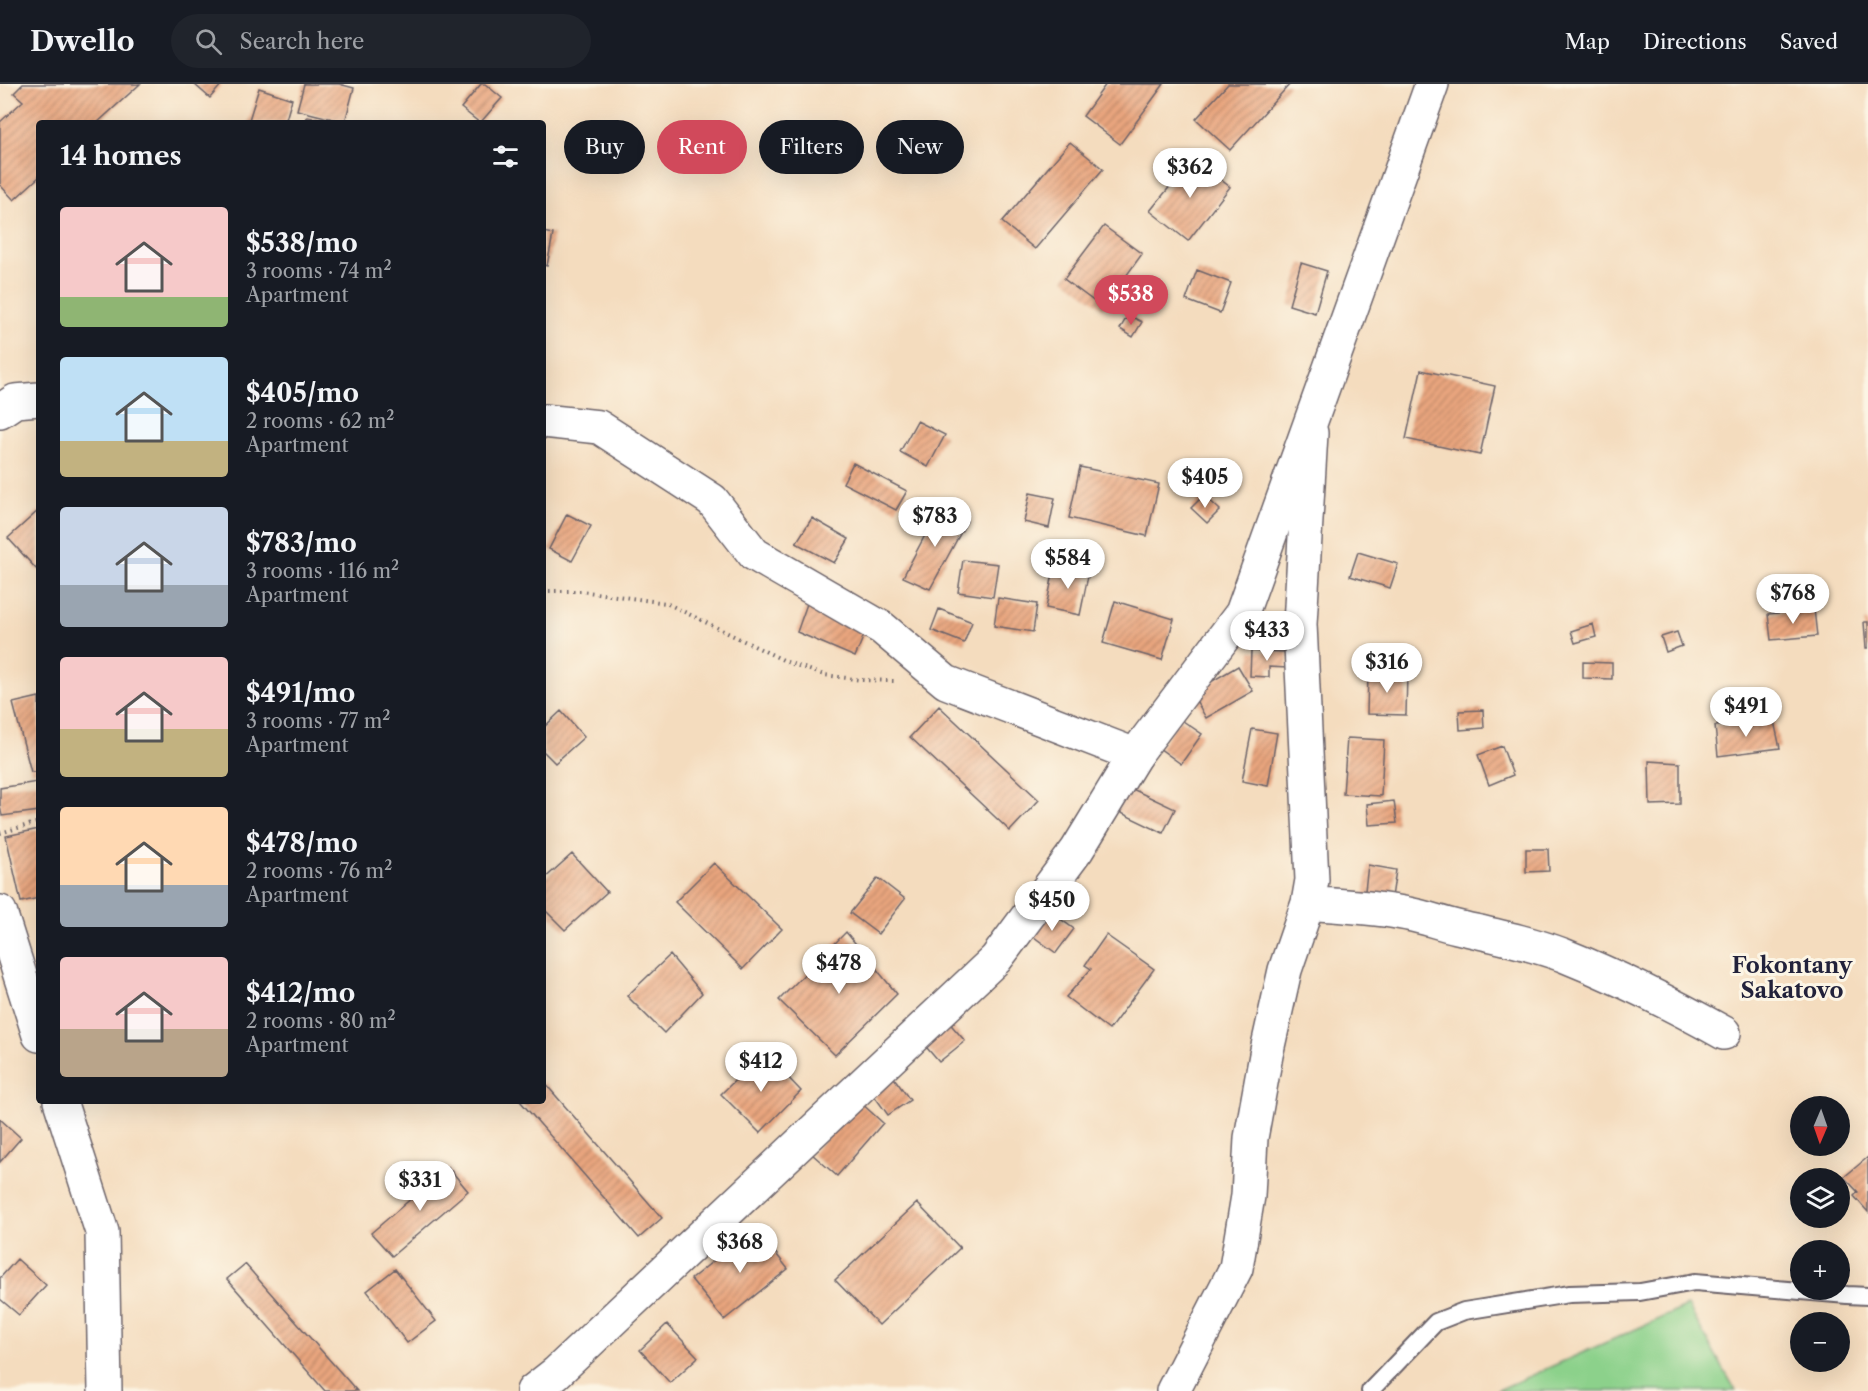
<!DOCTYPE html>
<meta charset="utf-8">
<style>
body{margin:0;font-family:"Libre Caslon Text",serif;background:#20242c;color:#f1f3f6;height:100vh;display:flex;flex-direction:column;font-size:22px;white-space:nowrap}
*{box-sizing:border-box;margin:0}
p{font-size:20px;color:#9ea1a6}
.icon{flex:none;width:33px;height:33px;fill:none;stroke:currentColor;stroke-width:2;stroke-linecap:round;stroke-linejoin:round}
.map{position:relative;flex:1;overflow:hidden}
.drawer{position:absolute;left:36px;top:36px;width:510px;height:984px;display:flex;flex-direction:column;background:#171b24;border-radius:6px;box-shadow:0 6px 24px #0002}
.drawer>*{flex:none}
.top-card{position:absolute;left:564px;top:36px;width:570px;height:54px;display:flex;gap:12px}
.needle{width:39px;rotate:182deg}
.buttons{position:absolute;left:1790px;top:1012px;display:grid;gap:12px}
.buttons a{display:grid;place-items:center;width:60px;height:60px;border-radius:50%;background:#171b24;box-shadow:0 6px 24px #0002;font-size:30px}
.price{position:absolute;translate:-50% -51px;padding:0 14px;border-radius:21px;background:#fff;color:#222;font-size:20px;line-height:39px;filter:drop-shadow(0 2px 3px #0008)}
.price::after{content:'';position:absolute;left:50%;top:36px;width:18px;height:14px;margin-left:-9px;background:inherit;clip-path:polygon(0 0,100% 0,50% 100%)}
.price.on{background:#d1495b;color:#fff}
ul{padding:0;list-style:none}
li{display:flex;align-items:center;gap:18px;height:150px;padding:0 24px}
li span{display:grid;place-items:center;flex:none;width:168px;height:120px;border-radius:6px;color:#555}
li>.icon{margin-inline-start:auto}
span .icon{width:72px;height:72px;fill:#fffc;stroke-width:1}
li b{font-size:26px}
h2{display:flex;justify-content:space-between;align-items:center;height:72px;padding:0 24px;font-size:26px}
.chip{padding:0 21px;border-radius:27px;background:#171b24;box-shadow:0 6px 24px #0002;font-size:21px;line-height:54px}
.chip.on{background:#d1495b;color:#fff}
header{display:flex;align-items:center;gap:36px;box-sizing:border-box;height:84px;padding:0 30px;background:#171b24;border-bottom:2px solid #363941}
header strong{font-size:28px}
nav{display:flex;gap:33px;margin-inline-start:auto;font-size:21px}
.search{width:420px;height:54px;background:#20242c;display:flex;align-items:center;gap:15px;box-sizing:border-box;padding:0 21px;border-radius:33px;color:#9ea1a6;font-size:22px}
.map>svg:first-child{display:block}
.green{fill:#8cd18b;stroke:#577a63;stroke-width:1.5}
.building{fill:url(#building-hatch)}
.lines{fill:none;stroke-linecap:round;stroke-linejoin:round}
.service-casing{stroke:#6c6369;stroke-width:20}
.minor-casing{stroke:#6c6369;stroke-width:36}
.tertiary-casing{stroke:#6c6369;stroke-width:36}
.path{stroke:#6c6369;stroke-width:4;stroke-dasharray:1.5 4.5;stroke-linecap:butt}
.service{stroke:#fff;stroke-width:16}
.minor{stroke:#fff;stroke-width:33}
.tertiary{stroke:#fff;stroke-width:33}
.labels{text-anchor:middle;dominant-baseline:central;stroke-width:6;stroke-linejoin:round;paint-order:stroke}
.quarter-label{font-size:22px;font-weight:bold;fill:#22223b;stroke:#fcf5e5}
</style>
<header>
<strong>Dwello</strong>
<div class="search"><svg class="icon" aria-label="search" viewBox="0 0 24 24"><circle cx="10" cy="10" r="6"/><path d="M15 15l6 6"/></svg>Search here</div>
<nav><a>Map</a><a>Directions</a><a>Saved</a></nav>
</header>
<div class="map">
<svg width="1868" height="1307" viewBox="0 0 1868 1307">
<defs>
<pattern id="building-hatch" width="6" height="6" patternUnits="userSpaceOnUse" patternTransform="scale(1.5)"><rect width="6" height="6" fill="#e9a57e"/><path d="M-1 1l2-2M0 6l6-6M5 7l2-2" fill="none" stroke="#bc8668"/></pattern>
</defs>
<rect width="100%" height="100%" fill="#fcf5e5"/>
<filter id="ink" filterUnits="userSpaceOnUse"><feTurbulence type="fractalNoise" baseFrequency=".0167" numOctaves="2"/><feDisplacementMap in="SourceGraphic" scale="12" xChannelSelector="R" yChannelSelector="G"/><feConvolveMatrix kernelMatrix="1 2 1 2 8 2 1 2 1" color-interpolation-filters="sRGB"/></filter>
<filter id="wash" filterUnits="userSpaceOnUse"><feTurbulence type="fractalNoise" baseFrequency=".008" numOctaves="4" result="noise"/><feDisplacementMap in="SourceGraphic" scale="24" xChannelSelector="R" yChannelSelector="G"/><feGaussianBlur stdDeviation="1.35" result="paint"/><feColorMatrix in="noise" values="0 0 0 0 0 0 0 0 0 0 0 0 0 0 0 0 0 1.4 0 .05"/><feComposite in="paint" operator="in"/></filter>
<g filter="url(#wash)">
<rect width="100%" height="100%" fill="#f4dcbe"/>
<path class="green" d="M1688,1222L1736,1307H1496Z"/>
<g id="blocks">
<path class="building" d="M23,0H140L97,39H39V93L14,116L0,101V38L23,17L14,9Z
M194,0H222L210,14Z
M304,0H339L354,4L345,38L297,26Z
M481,0H485L502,14L480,39L461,24Z
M1106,0H1164L1120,60L1083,32Z
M1228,0H1290L1230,66L1196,35Z
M259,4L292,15L285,39H248Z
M307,33L335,38V39H306Z
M1070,58L1103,85L1035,165L1002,138Z
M1193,74L1230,103L1188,157L1150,127Z
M1104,142L1142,170L1103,224L1064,195Z
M543,148L553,150L547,182L543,181Z
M1301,179L1327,187L1315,229L1289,221Z
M1197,186L1231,199L1220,229L1186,216Z
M1128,231L1142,238L1133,253L1120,245Z
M1421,286L1495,302L1480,371L1406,355Z
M917,337L945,351L928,383L900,368Z
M853,379L907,407L896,426L843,399Z
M1080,383L1159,400L1147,452L1069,434Z
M1030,409L1055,414L1049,444L1024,438Z
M1204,411L1220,426L1207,439L1191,424Z
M941,421L967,437L930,505L903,493Z
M39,426V488L8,454Z
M567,430L591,442L572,477L549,465Z
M812,434L849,455L834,479L796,459Z
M1358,468L1398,480L1390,504L1350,492Z
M963,476L998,480L993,513L958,508Z
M1055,480L1089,487L1080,531L1046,524Z
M998,514L1037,520L1033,548L994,542Z
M808,517L867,544L855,573L797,548Z
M1115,517L1174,535L1162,576L1103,559Z
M939,525L972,538L964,559L931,546Z
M1814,525L1817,552L1771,556L1768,530Z
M1864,538H1868V564H1866Z
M1593,540L1596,553L1575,559L1571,547Z
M1677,548L1682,562L1666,568L1661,553Z
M1251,567L1288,568L1287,584L1269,583V593L1250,592Z
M1583,578L1612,579V595L1583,594Z
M1238,582L1253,607L1206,634L1192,609Z
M1368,589L1407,590L1406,631L1367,630Z
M39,613V687L31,688L13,619Z
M939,622L1039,716L1010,747L910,653Z
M1483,626L1484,644L1460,646L1459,627Z
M561,627L584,653L555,679L543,667V644Z
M1180,635L1202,650L1181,680L1159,664Z
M1774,637L1780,664L1718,672L1715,642Z
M1252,645L1277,649L1268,702L1242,697Z
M1347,654L1384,656L1381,712L1343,710Z
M1502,662L1513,691L1489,701L1478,671Z
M1649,677L1680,679V720L1650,721Z
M37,698L39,727L2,732L0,723V704Z
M1124,701L1175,725L1163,749L1113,725Z
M1394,717L1397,739L1369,741L1367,720Z
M39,745V814L21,818L6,752Z
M1526,765H1548L1549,787L1526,788Z
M572,770L607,808L565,846L543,824V796Z
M714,779L782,845L743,885L675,818Z
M1368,781L1396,786L1391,820L1364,815Z
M878,794L905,815L878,850L850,829Z
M1048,826L1074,845L1056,869L1030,850Z
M846,848L897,910L835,971L779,916Z
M1106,851L1154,885L1109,946L1066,913L1091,885L1085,881Z
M670,871L702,909L664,949L627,912Z
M946,935L965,957L939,978L921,957Z
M764,968L801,1007L760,1049L721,1010Z
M892,991L910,1016L888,1031L870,1006Z
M543,997L662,1134L639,1154L520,1017H543Z
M859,1017L883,1039L837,1092L812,1070Z
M0,1035L21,1054L0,1078Z
M1868,1073V1128L1854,1112L1858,1108L1844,1093Z
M448,1083L468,1107L392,1172L371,1149Z
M917,1119L960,1164L879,1241L835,1196Z
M755,1143L788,1185L724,1236L691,1195Z
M17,1175L46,1201L19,1231L0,1215V1194Z
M245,1180L357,1307H325L227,1195Z
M395,1185L436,1237L407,1259L367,1207Z
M667,1240L698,1273L670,1299L640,1266Z"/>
</g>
</g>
<g filter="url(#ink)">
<use href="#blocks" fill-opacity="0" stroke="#6c6369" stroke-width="1.5"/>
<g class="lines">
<g class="service-casing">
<path id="service" d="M1370,1307L1436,1238L1464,1227L1569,1210L1640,1208L1695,1198L1847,1211L1868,1212"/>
</g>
<g class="minor-casing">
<path id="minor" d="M0,327L15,317L39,315
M543,337L599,343L712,416L754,470L882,544L946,598L1135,671
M1308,819C1341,822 1375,823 1408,830C1424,833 1440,839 1457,843C1492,851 1528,858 1563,871C1618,893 1672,920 1724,949
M0,828L39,951
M60,1017L102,1148L105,1307
M1173,1307L1236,1184L1248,1112L1251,1054L1266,971L1285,886L1308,819L1312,796L1300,540L1311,349"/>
</g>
<g class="tertiary-casing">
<path id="tertiary" d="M533,1307L556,1289L996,875L1077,766L1135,671L1242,529L1432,0"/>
</g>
<path class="path" d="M543,507H581L666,519L787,578L824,591L862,596L894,597
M0,749L39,738"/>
<use href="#service" class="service"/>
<use href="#minor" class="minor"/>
<use href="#tertiary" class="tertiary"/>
</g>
</g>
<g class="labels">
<g class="quarter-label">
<text x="1792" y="881">Fokontany<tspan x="1792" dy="25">Sakatovo</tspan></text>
</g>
</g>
</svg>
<div class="buttons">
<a><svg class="needle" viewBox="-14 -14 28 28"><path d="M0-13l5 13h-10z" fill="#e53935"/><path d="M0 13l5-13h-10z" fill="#9ea1a6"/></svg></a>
<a><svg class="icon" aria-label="layers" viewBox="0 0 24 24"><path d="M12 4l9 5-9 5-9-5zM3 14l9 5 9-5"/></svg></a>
<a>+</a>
<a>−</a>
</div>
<b class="price" style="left:1190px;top:115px">$362</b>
<b class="price on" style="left:1131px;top:242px">$538</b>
<b class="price" style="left:1205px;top:425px">$405</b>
<b class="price" style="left:935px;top:464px">$783</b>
<b class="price" style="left:1068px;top:506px">$584</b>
<b class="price" style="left:1793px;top:541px">$768</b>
<b class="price" style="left:1267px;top:578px">$433</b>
<b class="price" style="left:1387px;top:610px">$316</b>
<b class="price" style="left:1746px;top:654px">$491</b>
<b class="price" style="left:1052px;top:848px">$450</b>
<b class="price" style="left:839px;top:911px">$478</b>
<b class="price" style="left:761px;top:1009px">$412</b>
<b class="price" style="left:420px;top:1128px">$331</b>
<b class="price" style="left:740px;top:1190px">$368</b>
<div class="top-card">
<a class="chip">Buy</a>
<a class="chip on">Rent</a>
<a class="chip">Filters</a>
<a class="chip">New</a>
</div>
<section class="drawer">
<h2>14 homes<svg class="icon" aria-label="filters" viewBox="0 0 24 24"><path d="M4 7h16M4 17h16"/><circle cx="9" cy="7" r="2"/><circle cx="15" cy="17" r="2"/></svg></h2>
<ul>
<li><span style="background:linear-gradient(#f6c9c9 75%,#8fb573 0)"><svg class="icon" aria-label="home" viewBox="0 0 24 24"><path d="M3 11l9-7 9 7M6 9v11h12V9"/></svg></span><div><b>$538/mo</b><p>3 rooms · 74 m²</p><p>Apartment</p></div></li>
<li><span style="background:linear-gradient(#bfe0f5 70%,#c2b280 0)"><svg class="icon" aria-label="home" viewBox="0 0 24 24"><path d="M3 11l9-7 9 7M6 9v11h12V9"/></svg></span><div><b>$405/mo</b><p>2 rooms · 62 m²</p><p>Apartment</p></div></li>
<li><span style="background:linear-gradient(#c9d6e8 65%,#9aa5b1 0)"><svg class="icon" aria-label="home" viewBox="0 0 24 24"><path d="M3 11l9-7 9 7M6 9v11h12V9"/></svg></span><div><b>$783/mo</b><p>3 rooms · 116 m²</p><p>Apartment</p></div></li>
<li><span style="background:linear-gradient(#f6c9c9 60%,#c2b280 0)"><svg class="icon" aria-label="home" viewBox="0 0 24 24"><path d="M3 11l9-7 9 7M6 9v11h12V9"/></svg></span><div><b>$491/mo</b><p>3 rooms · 77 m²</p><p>Apartment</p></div></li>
<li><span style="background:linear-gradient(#ffd9b3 65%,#9aa5b1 0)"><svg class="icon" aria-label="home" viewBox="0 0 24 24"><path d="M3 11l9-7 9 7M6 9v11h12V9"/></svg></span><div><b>$478/mo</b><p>2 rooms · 76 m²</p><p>Apartment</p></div></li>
<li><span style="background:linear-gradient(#f6c9c9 60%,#b9a48a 0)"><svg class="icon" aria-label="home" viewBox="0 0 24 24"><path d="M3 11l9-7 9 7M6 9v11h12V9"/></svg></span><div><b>$412/mo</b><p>2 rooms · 80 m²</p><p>Apartment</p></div></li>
</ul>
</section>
</div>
